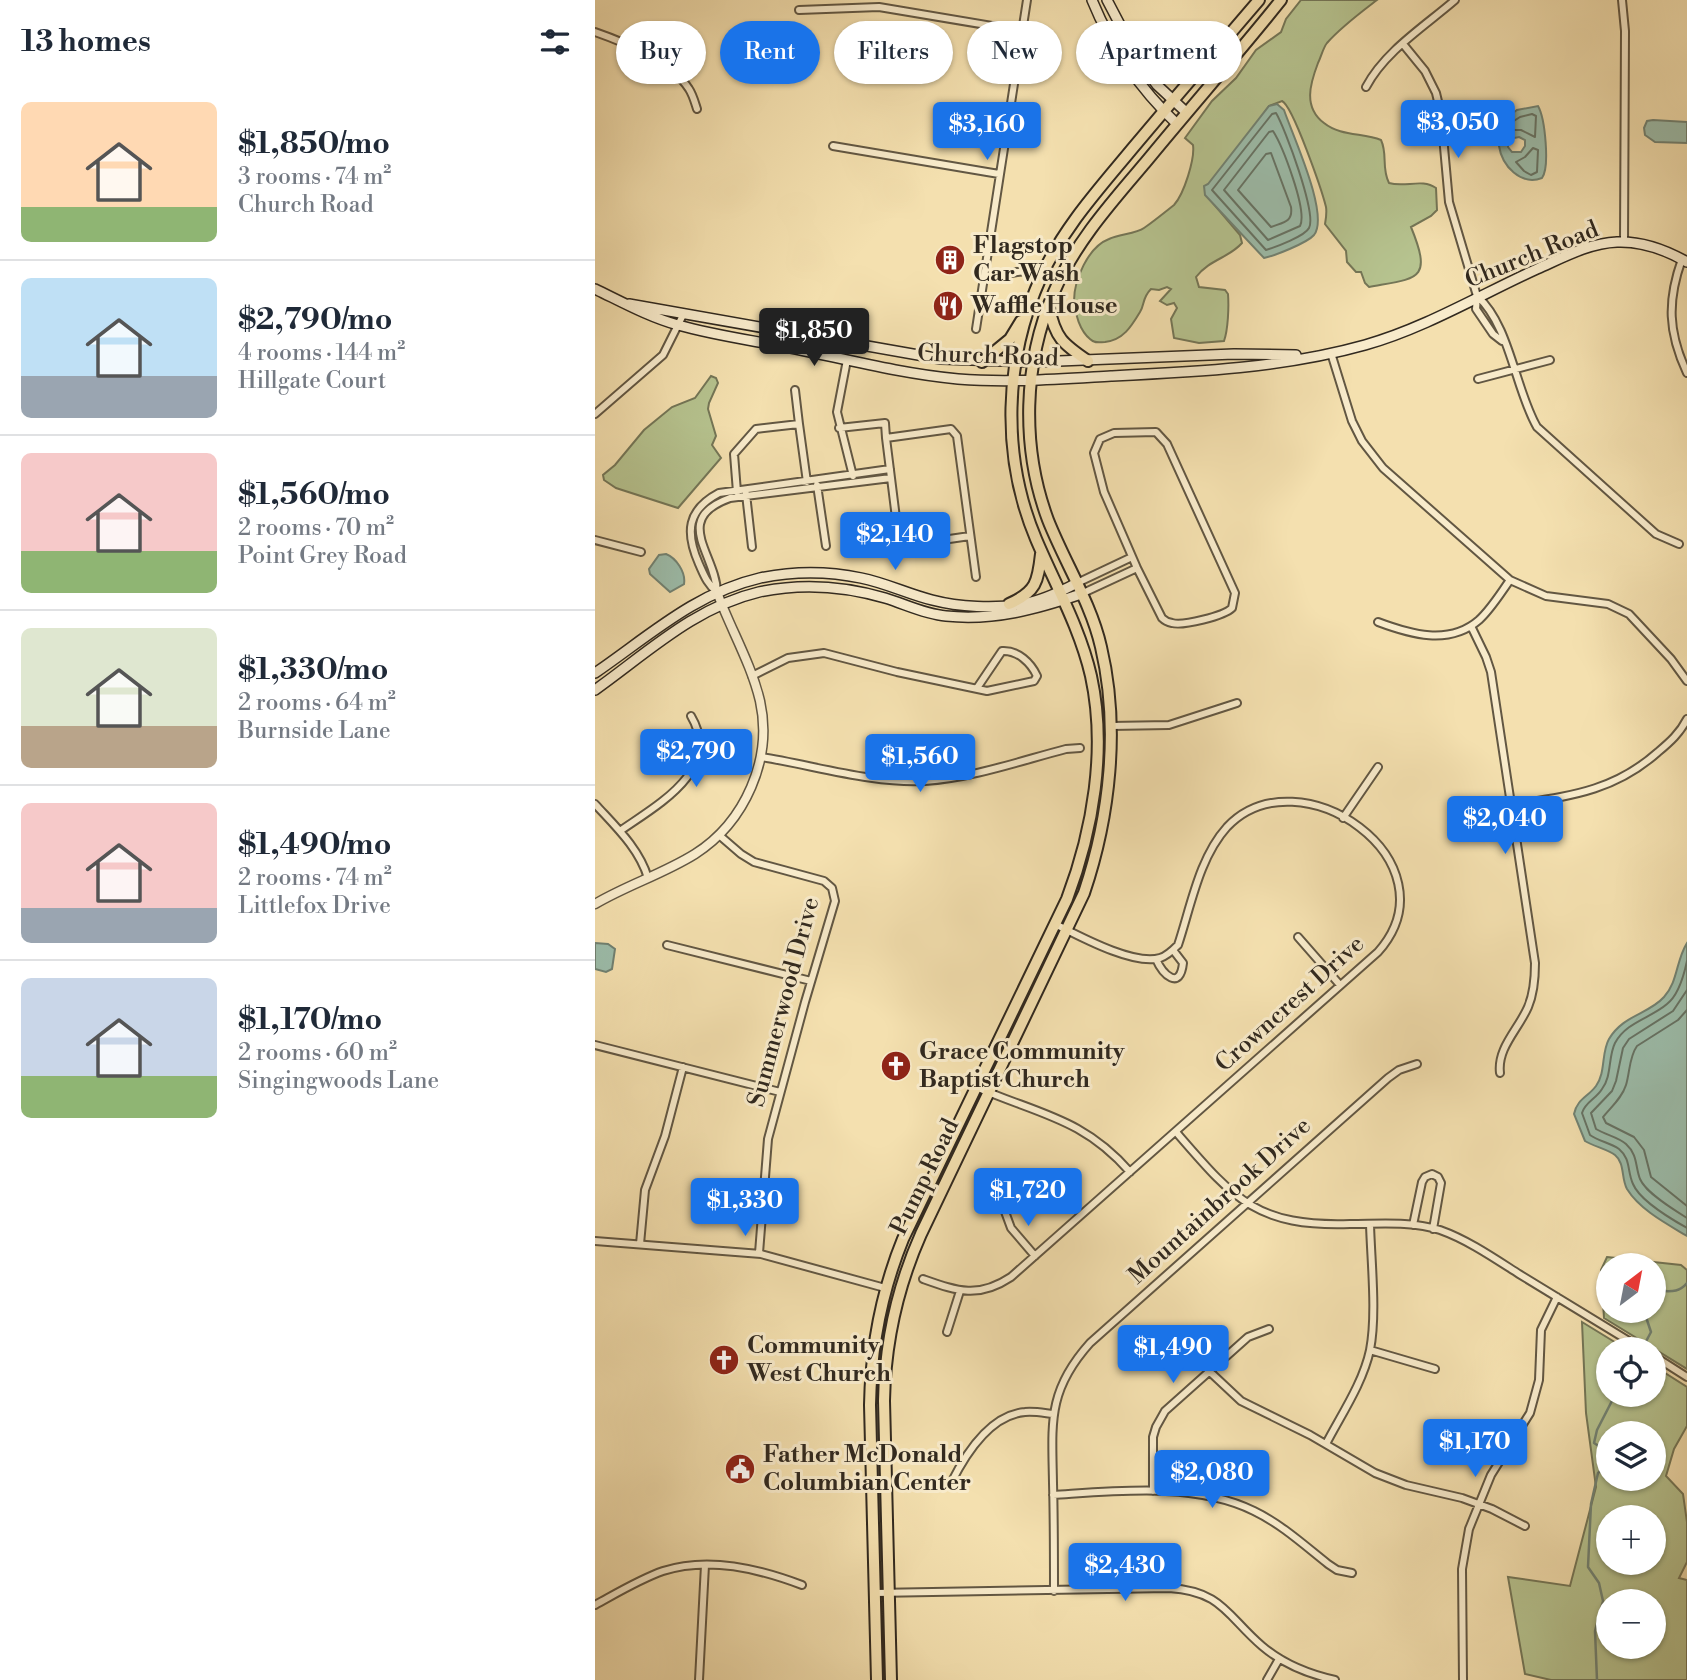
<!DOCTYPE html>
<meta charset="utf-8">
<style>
body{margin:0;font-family:"Libre Bodoni",serif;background:#f2f2f3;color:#1f2937;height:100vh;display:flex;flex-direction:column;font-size:26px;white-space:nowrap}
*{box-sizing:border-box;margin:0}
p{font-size:23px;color:#747a83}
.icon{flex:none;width:38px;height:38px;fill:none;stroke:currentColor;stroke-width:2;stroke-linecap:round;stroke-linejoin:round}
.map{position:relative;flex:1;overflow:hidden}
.side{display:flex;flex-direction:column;background:#fff;width:595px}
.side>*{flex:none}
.banner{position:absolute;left:21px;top:21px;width:665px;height:63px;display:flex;gap:14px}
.needle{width:46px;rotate:32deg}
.controls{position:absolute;left:1001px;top:1253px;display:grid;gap:14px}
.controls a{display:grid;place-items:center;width:70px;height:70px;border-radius:50%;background:#fff;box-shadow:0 2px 5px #0004;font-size:35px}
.price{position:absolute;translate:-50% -60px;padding:0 16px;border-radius:7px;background:#1a73e8;color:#fff;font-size:23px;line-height:46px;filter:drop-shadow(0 2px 4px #0008)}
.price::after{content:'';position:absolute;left:50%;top:42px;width:21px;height:16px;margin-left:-10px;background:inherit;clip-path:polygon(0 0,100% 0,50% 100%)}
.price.on{background:#222;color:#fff}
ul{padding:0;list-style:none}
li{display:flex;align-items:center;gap:21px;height:175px;padding:0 21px}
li+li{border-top:2px solid #e0e1e3}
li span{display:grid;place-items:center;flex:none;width:196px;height:140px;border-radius:10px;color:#555}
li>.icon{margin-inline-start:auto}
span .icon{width:84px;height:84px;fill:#fffc;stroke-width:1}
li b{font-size:30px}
h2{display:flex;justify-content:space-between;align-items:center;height:84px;padding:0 21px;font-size:30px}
.tag{padding:0 24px;border-radius:32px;background:#fff;box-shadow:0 2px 5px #0004;font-size:24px;line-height:63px}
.tag.on{background:#1a73e8;color:#fff}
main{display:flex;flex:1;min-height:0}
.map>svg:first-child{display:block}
.green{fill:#b6c38f;stroke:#747657;stroke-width:2;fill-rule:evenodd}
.water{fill:#9cbdab;stroke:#718273;stroke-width:2;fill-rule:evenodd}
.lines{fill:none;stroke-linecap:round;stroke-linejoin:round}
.shore{stroke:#667365;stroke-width:2}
.stream{stroke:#718273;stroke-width:2.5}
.minor-casing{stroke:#625743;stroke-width:10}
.tertiary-casing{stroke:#625743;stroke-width:11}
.secondary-casing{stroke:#31291f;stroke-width:12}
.primary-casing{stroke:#31291f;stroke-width:14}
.minor{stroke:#f8ebcb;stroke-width:6}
.tertiary{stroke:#f8ebcb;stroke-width:8}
.secondary{stroke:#f8ebcb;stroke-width:9}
.primary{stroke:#f4e0af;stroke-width:10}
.labels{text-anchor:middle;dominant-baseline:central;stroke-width:6;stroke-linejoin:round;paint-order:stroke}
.poi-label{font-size:24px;font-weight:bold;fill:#31291f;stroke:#f8ebcb;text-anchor:start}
.street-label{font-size:24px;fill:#31291f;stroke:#f8ebcb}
</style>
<main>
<section class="side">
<h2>13 homes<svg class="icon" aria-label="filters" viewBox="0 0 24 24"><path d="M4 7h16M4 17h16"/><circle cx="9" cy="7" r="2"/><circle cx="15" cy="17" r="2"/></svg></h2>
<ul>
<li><span style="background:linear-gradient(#ffd9b3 75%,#8fb573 0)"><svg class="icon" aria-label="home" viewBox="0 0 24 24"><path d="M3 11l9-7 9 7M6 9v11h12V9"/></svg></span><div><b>$1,850/mo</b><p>3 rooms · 74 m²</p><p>Church Road</p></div></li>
<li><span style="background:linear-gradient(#bfe0f5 70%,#9aa5b1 0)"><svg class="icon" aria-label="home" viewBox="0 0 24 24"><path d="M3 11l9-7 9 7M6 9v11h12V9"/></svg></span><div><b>$2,790/mo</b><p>4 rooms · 144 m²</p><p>Hillgate Court</p></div></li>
<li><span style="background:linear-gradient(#f6c9c9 70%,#8fb573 0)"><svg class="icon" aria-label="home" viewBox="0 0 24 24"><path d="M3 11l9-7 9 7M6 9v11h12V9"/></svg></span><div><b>$1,560/mo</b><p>2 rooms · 70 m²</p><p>Point Grey Road</p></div></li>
<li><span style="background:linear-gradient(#dfe7d0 70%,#b9a48a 0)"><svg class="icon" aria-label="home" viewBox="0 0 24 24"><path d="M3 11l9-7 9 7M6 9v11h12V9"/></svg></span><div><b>$1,330/mo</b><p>2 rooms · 64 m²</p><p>Burnside Lane</p></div></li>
<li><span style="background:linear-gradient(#f6c9c9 75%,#9aa5b1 0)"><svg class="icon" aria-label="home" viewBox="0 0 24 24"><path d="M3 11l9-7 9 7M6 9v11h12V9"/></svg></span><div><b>$1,490/mo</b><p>2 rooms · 74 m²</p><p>Littlefox Drive</p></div></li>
<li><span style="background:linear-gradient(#c9d6e8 70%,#8fb573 0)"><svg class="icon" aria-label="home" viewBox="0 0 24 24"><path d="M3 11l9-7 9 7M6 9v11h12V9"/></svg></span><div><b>$1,170/mo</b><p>2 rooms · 60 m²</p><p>Singingwoods Lane</p></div></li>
</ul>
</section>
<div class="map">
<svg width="1092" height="1680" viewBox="0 0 1092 1680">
<rect width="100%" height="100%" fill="#f4e0af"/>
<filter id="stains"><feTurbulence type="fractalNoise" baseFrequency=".00286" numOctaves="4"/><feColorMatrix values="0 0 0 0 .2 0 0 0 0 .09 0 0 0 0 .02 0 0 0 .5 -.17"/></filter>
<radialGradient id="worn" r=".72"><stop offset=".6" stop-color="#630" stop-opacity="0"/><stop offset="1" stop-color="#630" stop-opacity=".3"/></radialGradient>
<path class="green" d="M706,0H782C765,13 746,27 732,43C728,48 726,57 723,63C715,84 708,107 729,123C745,136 768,133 786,140C793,155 786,167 794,183C810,188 827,178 841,188L842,210L836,216L816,227C838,281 823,278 774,287L770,283L766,272H761L752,262L751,251L730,224C731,218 732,213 731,207C727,191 698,106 687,101L674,106L611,195L645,235L647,243C634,258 615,259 601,277L604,287L630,290L633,294C634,307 633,330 629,341L604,343L579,338L576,319L582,308L579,303L572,305L565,301L576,289L572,287L564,290L556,289C547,298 550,304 545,312C536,327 528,340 510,342C505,342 500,344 495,339C485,331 480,314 479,301C479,280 493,247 514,239C524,234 541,234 549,228C555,224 574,209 579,205C589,194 600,159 598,145L590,138L617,101L641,78L661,50L686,32L691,19Z
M116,376L121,378L123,383L114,403L113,409L121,436L117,445L126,458L83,508L21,488L9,480L8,475L20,465L49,430L77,407L100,398Z
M1012,1257L1086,1265L1092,1270V1369L1009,1318L1006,1270ZM1013,1265H1059V1311H1013Z
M987,1322L1031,1349H1013V1395H1059V1366L1092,1387V1426L1079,1449L1071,1476L1088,1494L1092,1522V1562L1084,1578L1092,1580V1680H956L930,1674L913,1577L975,1586L1001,1487L991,1413ZM1059,1433V1479H1013V1433ZM1013,1517H1059V1563H1013ZM1013,1601H1059V1647H1013Z"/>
<path class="water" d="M682,104L689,110C697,134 735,215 719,235C712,243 679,256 669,258L610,195L609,186L613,184L674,106Z
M943,106C950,118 955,167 947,178C926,186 907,166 904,146C903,138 904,130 904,123L922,110ZM924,137L930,140V146L926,152H917L913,147L914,139Z
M1058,120L1092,122V143L1060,142L1050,135L1049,128L1052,121Z
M71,554C81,558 91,572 89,584L75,592L55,574L54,569L64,555Z
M0,943L13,944L20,949L17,969L11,972L0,969Z
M1092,943V1236C1072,1224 1045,1210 1032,1189C1026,1178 1030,1163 1020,1155C1014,1150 998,1146 990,1141L979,1114C982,1099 993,1097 1001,1086C1011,1072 1006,1053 1014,1039C1028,1015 1054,1014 1069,997C1083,982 1081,960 1092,943Z"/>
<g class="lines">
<path class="shore" d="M681,113C690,128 722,214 714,228C710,236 681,247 671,250L617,190L677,114Z
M937,114L941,116L940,137L926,130H911V126L925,117Z
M678,131C687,145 713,211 705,226L673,240L629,190L674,132Z
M938,148L943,150L942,172L936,175L929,171L921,162L930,157Z
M676,153L696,207C698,222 689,222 676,227L643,190L671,154Z
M1092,961C1089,975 1084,995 1072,1004C1056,1018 1031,1022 1020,1043C1013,1057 1017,1076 1007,1089C1001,1099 990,1102 987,1113L995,1135C1003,1141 1016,1143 1024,1149C1036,1159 1032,1171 1038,1184C1045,1201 1076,1219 1092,1228
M1092,990L1078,1011L1034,1039L1028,1048L1021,1081L1017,1091L996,1113L1001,1129C1011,1135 1023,1137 1031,1144C1043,1155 1040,1166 1045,1179C1051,1193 1079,1210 1092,1218
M1092,1010L1083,1020L1042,1046C1034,1057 1035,1072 1031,1085C1027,1098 1016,1107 1008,1117L1011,1123L1039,1137L1049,1150L1056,1177L1092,1206"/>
<path class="stream" d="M1059,1291C1072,1290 1082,1295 1092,1283
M1047,1349L1056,1332L1049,1311
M1013,1452L999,1443L1002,1430L1020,1395
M1002,1680L1000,1631L1008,1601L1004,1583L993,1567L996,1504L1003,1473L1013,1465"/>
<g class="minor-casing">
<path id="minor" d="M1027,0L1030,31L1029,242
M204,10L284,7L427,31
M0,32C29,42 77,62 94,89C98,95 100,103 102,109
M808,44L830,71L841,93L846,114L854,202L882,296L881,309L898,334L907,341
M771,87C790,51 830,26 860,0
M238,146L404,174
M1087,259C1072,301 1073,332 1092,373
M389,277C413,277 423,266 447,275
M882,296C915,325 920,389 942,427L1061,534L1084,544
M381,329L432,0
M736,353L757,421L767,441L788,468L915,580L951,596L1013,604L1034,614L1076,659L1092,681
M252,360L242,412L258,476
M883,379L955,360
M200,390L204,424
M0,414L68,355L89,313
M244,428L290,423L291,438
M561,432L572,444L640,593L637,608C629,616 588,626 577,623C572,622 570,621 567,618L542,568L509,492L499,453L505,439L519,433Z
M222,485L231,546
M142,492L139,454L161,429L204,424L212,482
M151,494L157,547
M375,536L313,545L306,541L303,534L291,438L356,429L362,436L381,577
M0,540L46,552
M482,583L537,557
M122,592C112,584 109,575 104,564C90,532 92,510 124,493L295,469
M122,592C121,554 76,519 135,498L296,478
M486,594L542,568
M783,622C815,634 854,646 884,620C896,609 905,594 915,580
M876,626L891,657L896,672L940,963C940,978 939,993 933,1007C923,1030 902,1048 905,1073
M157,676L193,658L229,653L302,672L392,691L439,681L442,676C436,663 423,650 407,651L382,688
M516,726L574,725L642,703
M166,757C217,765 279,784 330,781C377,778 425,761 471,749L485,748
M0,804C20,826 44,848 53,878
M916,805C974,796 1018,792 1063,752C1075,742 1085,733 1092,719
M748,818L783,767
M25,831C62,805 128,770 96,716
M124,835L146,854L159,862L229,881L237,888L240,901L210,1002L173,1139L164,1253
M703,937L745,985
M72,945L216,981
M561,959C568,975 585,991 588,963L578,950
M0,1045L185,1092
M381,1087C443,1114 488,1118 535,1172
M581,1132C639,1199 661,1227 755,1224C785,1224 816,1221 845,1230C873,1240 899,1258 924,1274C965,1299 1006,1324 1047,1349
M409,1209L416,1228L440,1256
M818,1225L827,1182L830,1177L837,1174L843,1177L846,1183L838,1229
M0,1241L166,1254L290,1288
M45,1244L50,1190L70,1136L88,1067
M328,1279C362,1291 383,1299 416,1277L783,952C863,862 704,751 632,827C604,858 596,906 583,945C578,950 572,956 565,958C539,966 484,936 460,924
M352,1332L365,1291
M775,1350L840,1369
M1059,1356L1092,1377
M614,1371L646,1401L715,1435L780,1473L811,1485L867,1498L897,1509L930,1526
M731,1444C746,1415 768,1383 775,1350C782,1314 776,1261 775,1224
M356,1483C370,1455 394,1415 430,1412C439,1411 449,1413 458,1414
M558,1491V1437L561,1427L570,1411L653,1337L674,1329
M458,1495C521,1491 601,1482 659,1511C686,1524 709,1545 733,1564L742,1570L757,1573
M459,1591C459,1555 459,1519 458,1483C457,1423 452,1391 495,1343L793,1078L804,1070L822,1064
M280,1593L574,1588C627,1591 632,1616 667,1646C688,1664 713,1674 740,1680
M0,1605C22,1593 45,1579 68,1571C114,1556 164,1569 207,1585
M104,1680L110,1565
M672,1680L684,1659
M868,1680L867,1569L874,1529L896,1475L935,1413L944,1380L946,1330L962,1297"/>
</g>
<g class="tertiary-casing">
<path id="tertiary" d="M0,904C32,885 68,874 100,854C150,822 178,759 165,701C156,663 135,628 122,592"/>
</g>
<g class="secondary-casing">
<path id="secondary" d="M497,0C517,49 544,88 582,124
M512,0L544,61L562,85L592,113
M0,289C27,302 54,317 83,325C122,336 162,341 201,349C254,360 308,374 363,379C414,383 465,379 516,376C601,372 688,368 770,345C830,328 885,295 942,269C967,258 994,243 1022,242C1047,241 1071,250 1092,262
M34,304L346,359L439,362L639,354L701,355
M0,673C54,636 100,593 165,578C198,571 233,571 266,578C291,583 313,594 337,600C364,607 400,609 427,604C446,601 465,592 482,583
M0,690C52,653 100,607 164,592C206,583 249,586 290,598C310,604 329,614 351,616C399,621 442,609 486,594"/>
</g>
<g class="primary-casing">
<path id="primary" d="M454,307C460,338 468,344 493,361
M387,362L415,339L426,321
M414,604C441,592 443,582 446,554
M282,1680L275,1405C276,1347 286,1293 308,1239L472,899C498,830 512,749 496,676C485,628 460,584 441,539C406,456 409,359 446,277C468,228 504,189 537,149C579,99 622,49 664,0
M296,1680L289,1401C290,1342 302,1288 326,1234L489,893C515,816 525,727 506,647C496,603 470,563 453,520C426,448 428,363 459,292C480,243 516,203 550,163C595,108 642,55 686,0"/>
</g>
<use href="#minor" class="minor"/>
<use href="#tertiary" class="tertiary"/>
<use href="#secondary" class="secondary"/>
<use href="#primary" class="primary"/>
</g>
<defs>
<g id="building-disc" transform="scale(1.575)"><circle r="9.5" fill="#8f2418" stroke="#f8ebcb"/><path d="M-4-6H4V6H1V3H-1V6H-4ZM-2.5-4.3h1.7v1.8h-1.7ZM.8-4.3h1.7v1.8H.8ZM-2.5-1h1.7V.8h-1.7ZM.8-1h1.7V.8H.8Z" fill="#fff"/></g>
<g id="restaurant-disc" transform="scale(1.575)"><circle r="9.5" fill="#8f2418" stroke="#f8ebcb"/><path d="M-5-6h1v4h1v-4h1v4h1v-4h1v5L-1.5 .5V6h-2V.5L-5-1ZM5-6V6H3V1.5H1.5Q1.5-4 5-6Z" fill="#fff"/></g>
<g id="church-disc" transform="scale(1.575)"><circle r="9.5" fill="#8f2418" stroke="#f8ebcb"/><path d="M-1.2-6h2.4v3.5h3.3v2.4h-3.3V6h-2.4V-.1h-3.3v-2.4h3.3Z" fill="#fff"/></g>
<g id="civic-disc" transform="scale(1.575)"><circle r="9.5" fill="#8f2418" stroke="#f8ebcb"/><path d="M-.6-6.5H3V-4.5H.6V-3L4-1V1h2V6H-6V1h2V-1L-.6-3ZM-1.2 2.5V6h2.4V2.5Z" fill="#fff"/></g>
</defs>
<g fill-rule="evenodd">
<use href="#building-disc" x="355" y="260"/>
<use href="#restaurant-disc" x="353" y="306"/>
<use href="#church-disc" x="301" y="1066"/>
<use href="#church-disc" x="129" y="1360"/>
<use href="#civic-disc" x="145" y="1469"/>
</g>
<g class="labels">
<g class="poi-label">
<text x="378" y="246">Flagstop<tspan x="378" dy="28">Car Wash</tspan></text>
<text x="376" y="306">Waffle House</text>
<text x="324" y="1052">Grace Community<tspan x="324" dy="28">Baptist Church</tspan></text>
<text x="152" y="1346">Community<tspan x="152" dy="28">West Church</tspan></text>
<text x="168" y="1455">Father McDonald<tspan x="168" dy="28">Columbian Center</tspan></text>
</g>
<g class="street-label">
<text transform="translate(937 255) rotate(-22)">Church Road</text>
<text transform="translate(393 356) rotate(2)">Church Road</text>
<text transform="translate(189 1002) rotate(-75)">Summerwood Drive</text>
<text transform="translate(695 1004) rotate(-42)">Crowncrest Drive</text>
<text transform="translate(330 1177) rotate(-64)">Pump Road</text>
<text transform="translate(625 1201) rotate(-42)">Mountainbrook Drive</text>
</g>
</g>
<rect width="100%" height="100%" filter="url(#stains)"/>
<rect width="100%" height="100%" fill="url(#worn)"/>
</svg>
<div class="controls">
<a><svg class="needle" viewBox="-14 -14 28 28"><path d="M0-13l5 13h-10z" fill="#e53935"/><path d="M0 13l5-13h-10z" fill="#747a83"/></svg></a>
<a><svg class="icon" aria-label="locate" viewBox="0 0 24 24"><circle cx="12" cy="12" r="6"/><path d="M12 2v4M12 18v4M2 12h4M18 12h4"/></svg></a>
<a><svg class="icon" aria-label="layers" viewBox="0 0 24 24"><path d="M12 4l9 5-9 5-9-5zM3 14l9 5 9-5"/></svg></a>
<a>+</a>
<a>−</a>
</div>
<b class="price" style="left:863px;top:160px">$3,050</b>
<b class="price" style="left:392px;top:162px">$3,160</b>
<b class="price on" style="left:219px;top:368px">$1,850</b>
<b class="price" style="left:300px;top:572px">$2,140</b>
<b class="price" style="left:101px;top:789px">$2,790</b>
<b class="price" style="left:325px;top:794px">$1,560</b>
<b class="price" style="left:910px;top:856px">$2,040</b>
<b class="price" style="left:433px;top:1228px">$1,720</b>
<b class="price" style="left:150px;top:1238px">$1,330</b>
<b class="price" style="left:578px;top:1385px">$1,490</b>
<b class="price" style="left:880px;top:1479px">$1,170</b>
<b class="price" style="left:617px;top:1510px">$2,080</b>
<b class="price" style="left:530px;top:1603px">$2,430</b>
<div class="banner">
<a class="tag">Buy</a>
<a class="tag on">Rent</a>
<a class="tag">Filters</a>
<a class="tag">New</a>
<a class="tag">Apartment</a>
</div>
</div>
</main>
